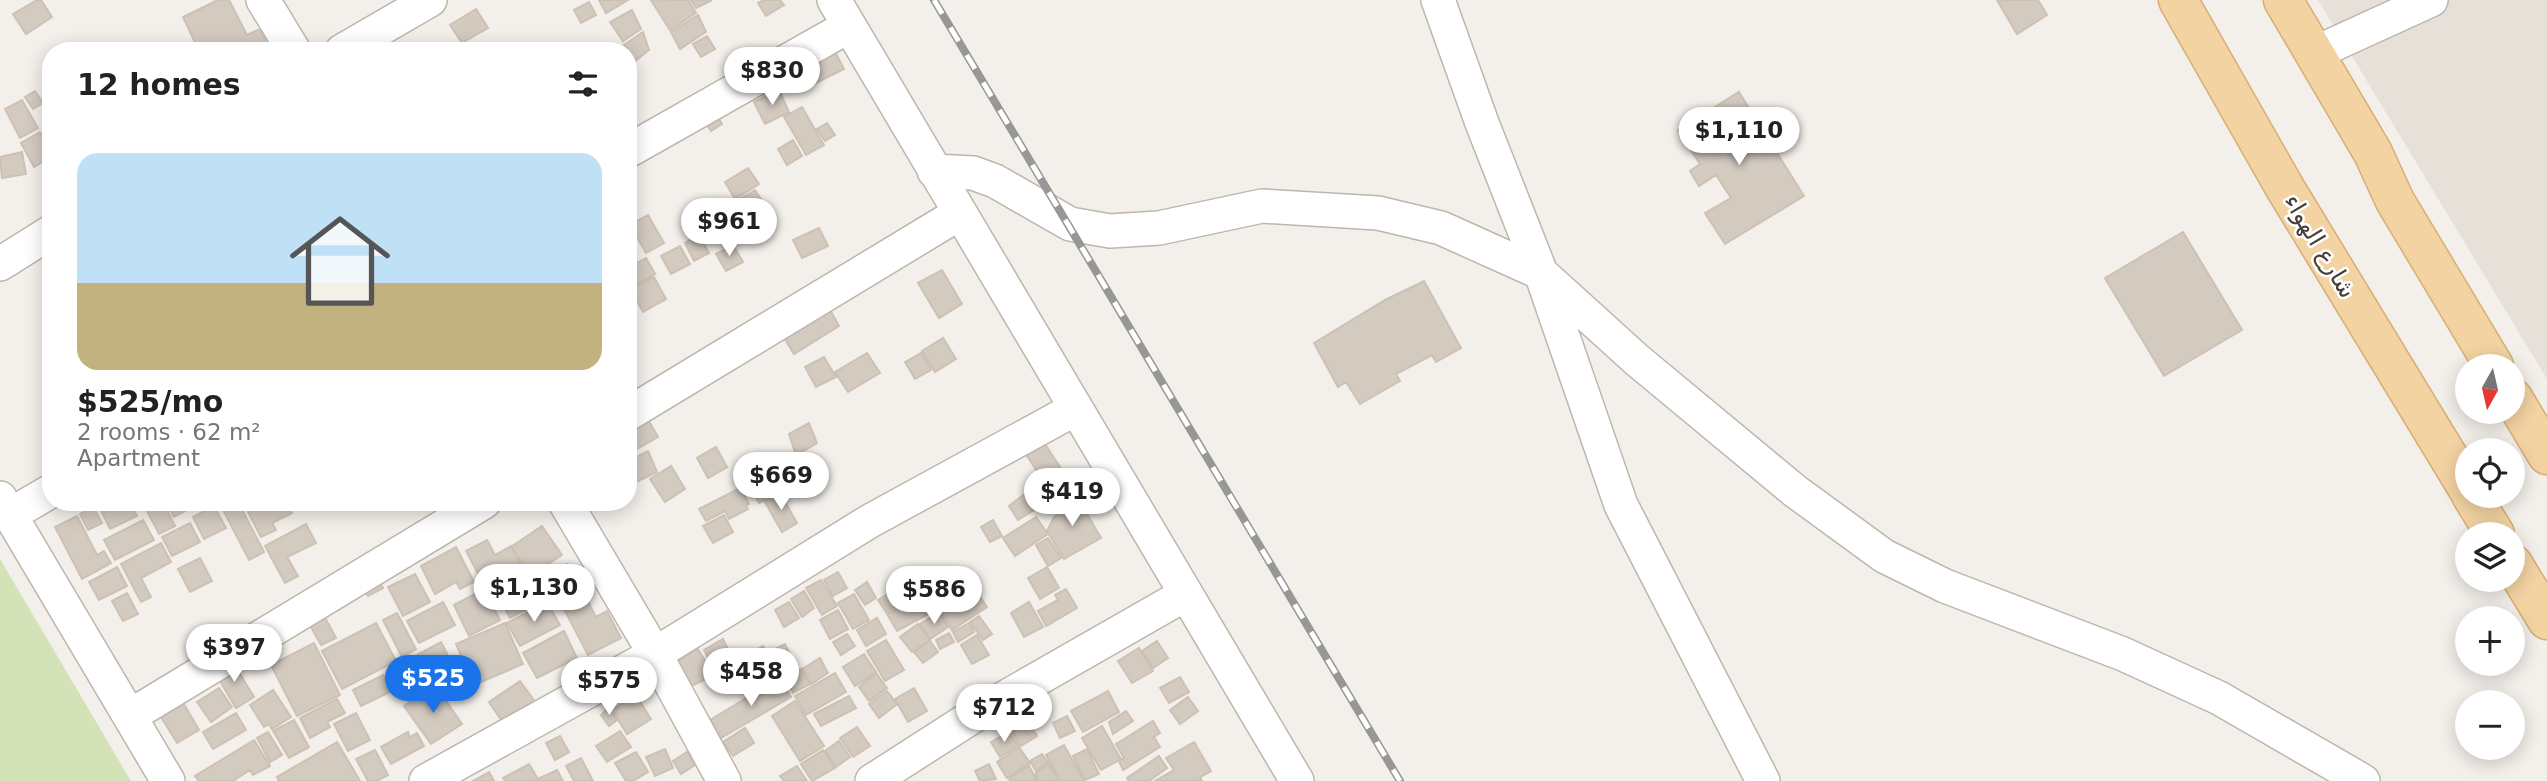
<!DOCTYPE html>
<meta charset="utf-8">
<style>
body{margin:0;font-family:"DejaVu Sans","Noto Sans Arabic",sans-serif;background:#f2f2f2;color:#222;height:100vh;display:flex;flex-direction:column;font-size:26px;white-space:nowrap}
*{box-sizing:border-box;margin:0}
p{font-size:23px;color:#767676}
.icon{flex:none;width:38px;height:38px;fill:none;stroke:currentColor;stroke-width:2;stroke-linecap:round;stroke-linejoin:round}
.map{position:relative;flex:1;overflow:hidden}
.details{position:absolute;left:42px;top:42px;width:595px;height:469px;display:flex;flex-direction:column;background:#fff;border-radius:28px;box-shadow:0 4px 18px #0003}
.details>*{flex:none}
.needle{width:46px;rotate:188deg}
.buttons{position:absolute;left:2455px;top:354px;display:grid;gap:14px}
.buttons a{display:grid;place-items:center;width:70px;height:70px;border-radius:50%;background:#fff;box-shadow:0 4px 18px #0003;font-size:35px}
.price{position:absolute;translate:-50% -60px;padding:0 16px;border-radius:24px;background:#fff;color:#222;font-size:23px;line-height:46px;filter:drop-shadow(0 2px 4px #0008)}
.price::after{content:'';position:absolute;left:50%;top:42px;width:21px;height:16px;margin-left:-10px;background:inherit;clip-path:polygon(0 0,100% 0,50% 100%)}
.price.current{background:#1a73e8;color:#fff}
ul{padding:0;list-style:none}
li{display:grid;align-content:center;gap:14px;height:371px;padding:0 35px}
li span{display:grid;place-items:center;height:217px;border-radius:21px;color:#555}
li>.icon{margin-inline-start:auto}
span .icon{width:126px;height:126px;fill:#fffc;stroke-width:1}
li b{font-size:30px}
h2{display:flex;justify-content:space-between;align-items:center;height:84px;padding:0 35px;font-size:30px}
.map>svg:first-child{display:block}
.residential{fill:#e6e0d8}
.green{fill:#d4e3b7}
.building{fill:#d3cac0;stroke:#cdc1b4;stroke-width:2}
.lines{fill:none;stroke-linecap:round;stroke-linejoin:round}
.street-casing{stroke:#beb6ad;stroke-width:36}
.primary-casing{stroke:#d7ae74;stroke-width:41}
.street{stroke:#fff;stroke-width:33}
.primary{stroke:#f3d3a2;stroke-width:38}
.rail-casing{stroke:#979797;stroke-width:8}
.rail{stroke:#fff;stroke-width:5;stroke-dasharray:16;stroke-linecap:butt}
.labels{text-anchor:middle;dominant-baseline:central;stroke-width:5;stroke-linejoin:round;paint-order:stroke}
.street-label{font-size:24px;fill:#463f39;stroke:#fff}
</style>
<div class="map">
<svg width="2547" height="781" viewBox="0 0 2547 781">
<rect width="100%" height="100%" fill="#f3efea"/>
<path class="residential" d="M2318,0H2547V379Z"/>
<path class="green" d="M0,559L131,781H0Z"/>
<path class="building" d="M37,0H41L52,17L26,34L13,14Z
M218,0H229L247,35L260,29L270,51H199L183,17Z
M599,0H628L606,13Z
M651,0H662L663,2L667,0H688L696,13L670,30Z
M691,0H712L696,8Z
M764,0H780L784,5L766,16L758,3Z
M1997,0H2038L2047,15L2017,34Z
M589,2L596,15L581,23L574,10Z
M476,9L488,28L462,43L450,25Z
M632,10L641,29L623,41L610,22Z
M698,15L706,32L680,49L671,32Z
M643,32L649,50L635,61L624,45Z
M707,36L715,49L701,57L693,44Z
M833,48L844,69L806,88L795,66Z
M779,90L789,112L765,124L754,102Z
M35,91L43,103L33,109L25,97Z
M1739,92L1804,196L1725,244L1705,213L1731,198L1716,175L1699,186L1690,171L1700,164L1678,130Z
M22,100L38,128L20,138L5,109Z
M802,107L824,145L806,155L784,117Z
M716,114L722,124L711,131L704,120Z
M827,123L835,135L825,141L817,129Z
M40,132L51,150V157L34,167L21,143Z
M793,140L802,156L787,165L778,149Z
M22,152L26,174L2,178L0,157Z
M748,168L759,184L735,199L725,182Z
M755,190L762,201L734,219L726,207Z
M648,215L664,243L646,253L630,225Z
M819,228L828,246L802,258L793,240Z
M2183,232L2242,330L2164,376L2105,278Z
M699,235L709,253L694,261L685,243Z
M733,245L743,262L726,271L716,254Z
M680,246L690,264L671,274L661,256Z
M646,258L655,274L635,286L628,274V268Z
M942,270L962,304L939,318L918,283Z
M654,277L666,299L643,312L631,290Z
M1424,281L1461,348L1436,362L1432,355L1396,374L1400,381L1360,404L1346,382L1338,387L1314,343L1385,300Z
M829,308L839,326L794,354L783,336Z
M943,338L956,359L935,372L922,351Z
M867,353L880,373L848,392L835,372Z
M921,353L931,370L915,379L905,362Z
M824,357L836,377L816,387L805,367Z
M647,418L658,437L628,454V430Z
M809,423L817,443L796,455L789,434Z
M1043,441L1069,481L1051,492L1025,453Z
M716,447L727,467L708,478L697,458Z
M648,451L657,472L628,486V461Z
M671,466L685,489L665,502L650,479Z
M772,472L782,491L759,503L749,484Z
M740,488L749,504L746,505L748,509L729,519L725,511L706,521L699,509Z
M780,493L797,523L782,532L765,502Z
M1026,493L1036,509L1018,520L1009,506Z
M1076,495L1101,538L1064,559L1047,531L1054,517L1060,513L1057,506Z
M101,502H130L137,516L110,529L98,504Z
M155,502H163L175,526L159,534L145,507Z
M166,502H202L174,517Z
M228,502H238L264,552L249,560L221,506Z
M268,502H286L292,513L272,523L276,530L261,537L248,512Z
M214,506L226,528L204,539L193,517Z
M93,507L102,523L88,530L80,514Z
M724,515L733,532L713,543L703,526Z
M77,516L97,555L104,551L111,563L82,579L55,527Z
M1036,517L1048,534L1015,556L1003,538Z
M143,520L154,540L115,560L104,540Z
M993,520L1002,536L990,542L981,527Z
M190,523L200,542L172,556L162,537Z
M306,524L316,543L287,557L298,576L285,583L265,546Z
M542,526L562,555L531,575L511,547Z
M1048,538L1061,558L1048,566L1036,545Z
M487,540L495,555L511,546L531,583L493,602L466,551Z
M161,543L171,562L141,578L151,597L141,602L121,564Z
M456,547L474,582L460,589L456,582L435,594L421,566Z
M200,558L212,581L190,592L178,569Z
M567,564L574,577L546,592L539,578Z
M117,567L127,586L99,600L89,582Z
M1047,567L1059,588L1040,599L1028,578Z
M914,568L925,590L915,595L903,573Z
M838,572L847,588L833,596L824,580Z
M415,574L430,602L403,616L388,587Z
M377,577L383,588L368,596L362,585Z
M821,580L837,606L822,615L806,588Z
M948,580L958,595L939,607L928,592Z
M867,582L876,598L865,605L855,590Z
M537,583L545,599L510,618L501,601Z
M906,583L913,596L886,612L878,600Z
M484,589L500,620L469,636L454,605Z
M975,589L987,607L952,630L940,612Z
M1066,589L1077,608L1046,626L1038,611L1058,600L1055,595Z
M804,591L814,608L802,617L791,599Z
M127,593L138,614L123,621L112,601Z
M925,593L936,610L897,631L887,614Z
M854,594L869,620L853,629L838,603Z
M586,598L596,617L607,611L621,638L588,655L564,609Z
M443,602L455,625L419,643L407,621Z
M547,602L560,625L520,646L507,623Z
M789,602L799,618L784,627L775,610Z
M1029,602L1043,627L1024,637L1011,613Z
M321,610L336,638L321,645L306,618Z
M838,610L848,629L830,639L820,620Z
M397,613L416,649L402,657L383,620Z
M938,613L948,627L930,639L920,624Z
M979,616L992,634L983,640L970,622Z
M877,618L886,634L866,646L857,630Z
M376,623L396,661L342,689L322,651Z
M505,623L523,664L474,685L456,644Z
M969,623L974,632L958,642L953,632Z
M918,624L930,640L912,652L900,637Z
M564,631L577,658L537,678L523,653Z
M949,633L954,642L940,649L936,640Z
M847,634L855,646L841,655L833,642Z
M977,635L989,655L972,664L961,645Z
M723,639L730,653L711,663L704,650Z
M886,640L904,670L885,681L867,651Z
M930,641L938,652L923,663L914,652Z
M1157,641L1168,658L1153,668L1142,651Z
M441,642L455,669L417,690L402,663Z
M314,643L340,695L297,716L271,665Z
M785,644L797,669L782,676L769,652Z
M763,646L779,675L750,691L734,662Z
M1139,648L1153,671L1132,683L1118,661Z
M698,649L713,675L690,687L676,662Z
M864,654L876,672L855,686L843,667Z
M820,658L828,673L811,684L802,669Z
M232,661L254,697L236,708L214,671Z
M801,669L810,684L793,693L785,678Z
M835,673L846,692L806,715L795,696Z
M876,673L887,688L869,701L859,687Z
M383,675L392,691L361,706L353,690Z
M1180,677L1189,692L1169,703L1160,688Z
M779,678L791,697L721,738L710,720Z
M520,681L536,703L504,724L489,702Z
M435,685L462,724L431,744L404,706Z
M219,688L232,707L211,722L197,702Z
M914,688L927,711L908,722L895,699Z
M273,690L291,717L272,729L269,724L264,727L250,705Z
M887,691L897,704L879,718L869,704Z
M1108,691L1119,712L1083,732L1071,711Z
M178,694L199,730L177,743L155,707Z
M636,695L651,719L627,734L612,710Z
M849,696L856,708L821,726L814,714Z
M1188,697L1198,711L1180,724L1170,710Z
M337,699L345,713L327,722L330,727L310,738L300,718Z
M795,701L824,746L800,761L772,716Z
M608,708L617,720L609,726L601,715Z
M1126,711L1133,721L1113,734L1109,722Z
M236,713L246,730L213,749L203,732Z
M356,713L370,740L348,751L334,724Z
M1067,716L1075,731L1060,738L1053,723Z
M294,720L309,747L289,758L273,731Z
M1027,720L1037,736L1021,746L1011,730Z
M1153,721L1160,733L1154,737L1160,747L1123,770L1119,761L1124,758L1116,744Z
M1102,726L1121,759L1101,770L1082,738Z
M857,727L870,746L853,757L840,738Z
M745,728L754,743L733,756L723,742Z
M620,731L631,747L607,762L596,746Z
M268,732L282,755L270,762L257,738Z
M408,732L410,737L417,733L424,746L391,764L381,747Z
M1009,732L1018,745L1000,757L991,742Z
M560,736L569,752L555,760L546,743Z
M254,740L270,766L253,775L250,770L233,781H199L195,776Z
M839,741L850,757L836,767L825,751Z
M337,742L360,781H279L277,777Z
M1194,742L1211,771L1200,777L1202,781H1155L1174,770L1166,758Z
M1064,745L1084,781H1060L1046,755Z
M1019,747L1030,763L1007,778L997,762Z
M665,749L673,768L655,776L646,757Z
M1087,749L1099,774L1085,780L1073,756Z
M375,750L388,775L377,781H368L356,759Z
M823,750L835,768L812,781L801,764Z
M636,752L648,772L633,781H626L615,763Z
M687,752L695,765L681,774L673,761Z
M1042,754L1048,763L1036,771L1030,761Z
M1159,756L1167,768L1149,781H1129L1127,778Z
M581,758L593,781H574L566,766Z
M529,764L538,779L557,770L563,781H505L503,778Z
M989,764L996,779L980,781L975,771Z
M1049,765L1059,781H1039L1035,774Z
M797,766L807,781H784L780,776Z
M1029,766L1037,781H1010L1009,778Z
M489,772L494,781H473Z"/>
<g class="lines">
<g class="street-casing">
<path id="street" d="M263,0L294,51
M834,0L1297,781
M1438,0L1482,123L1541,273L1621,505L1763,781
M342,51L430,0
M2315,53L2431,0
M628,151L849,26
M934,171L973,173L995,181L1070,224L1110,231L1159,228L1262,206L1378,213L1441,228L1541,273L1637,360L1795,491L1884,556L1945,586L2123,654L2219,698L2363,781
M0,264L51,232
M628,414L960,213
M0,498L168,781
M565,502L655,654L724,781
M10,515L51,491
M130,716L484,502
M426,781L655,654L870,521L1075,409
M872,781L978,713L1186,594"/>
</g>
<g class="primary-casing">
<path id="primary" d="M2178,0L2285,188L2468,489
M2283,0L2373,153L2395,201L2494,366
M2513,398L2547,455
M2471,495L2495,534
M2513,564L2547,620"/>
</g>
<use href="#street" class="street"/>
<use href="#primary" class="primary"/>
<g class="rail-casing">
<path id="rail" d="M934,0L1400,781"/>
</g>
<use href="#rail" class="rail"/>
</g>
<g class="labels">
<g class="street-label">
<text transform="translate(2320 246) rotate(59)">شارع الهواء</text>
</g>
</g>
</svg>
<div class="buttons">
<a><svg class="needle" viewBox="-14 -14 28 28"><path d="M0-13l5 13h-10z" fill="#e53935"/><path d="M0 13l5-13h-10z" fill="#767676"/></svg></a>
<a><svg class="icon" aria-label="locate" viewBox="0 0 24 24"><circle cx="12" cy="12" r="6"/><path d="M12 2v4M12 18v4M2 12h4M18 12h4"/></svg></a>
<a><svg class="icon" aria-label="layers" viewBox="0 0 24 24"><path d="M12 4l9 5-9 5-9-5zM3 14l9 5 9-5"/></svg></a>
<a>+</a>
<a>−</a>
</div>
<b class="price" style="left:772px;top:107px">$830</b>
<b class="price" style="left:1739px;top:167px">$1,110</b>
<b class="price" style="left:729px;top:258px">$961</b>
<b class="price" style="left:781px;top:512px">$669</b>
<b class="price" style="left:1072px;top:528px">$419</b>
<b class="price" style="left:534px;top:624px">$1,130</b>
<b class="price" style="left:934px;top:626px">$586</b>
<b class="price" style="left:234px;top:684px">$397</b>
<b class="price" style="left:751px;top:708px">$458</b>
<b class="price current" style="left:433px;top:715px">$525</b>
<b class="price" style="left:609px;top:717px">$575</b>
<b class="price" style="left:1004px;top:744px">$712</b>
<section class="details">
<h2>12 homes<svg class="icon" aria-label="filters" viewBox="0 0 24 24"><path d="M4 7h16M4 17h16"/><circle cx="9" cy="7" r="2"/><circle cx="15" cy="17" r="2"/></svg></h2>
<ul>
<li><span style="background:linear-gradient(#bfe0f5 60%,#c2b280 0)"><svg class="icon" aria-label="home" viewBox="0 0 24 24"><path d="M3 11l9-7 9 7M6 9v11h12V9"/></svg></span><div><b>$525/mo</b><p>2 rooms · 62 m²</p><p>Apartment</p></div></li>
</ul>
</section>
</div>
